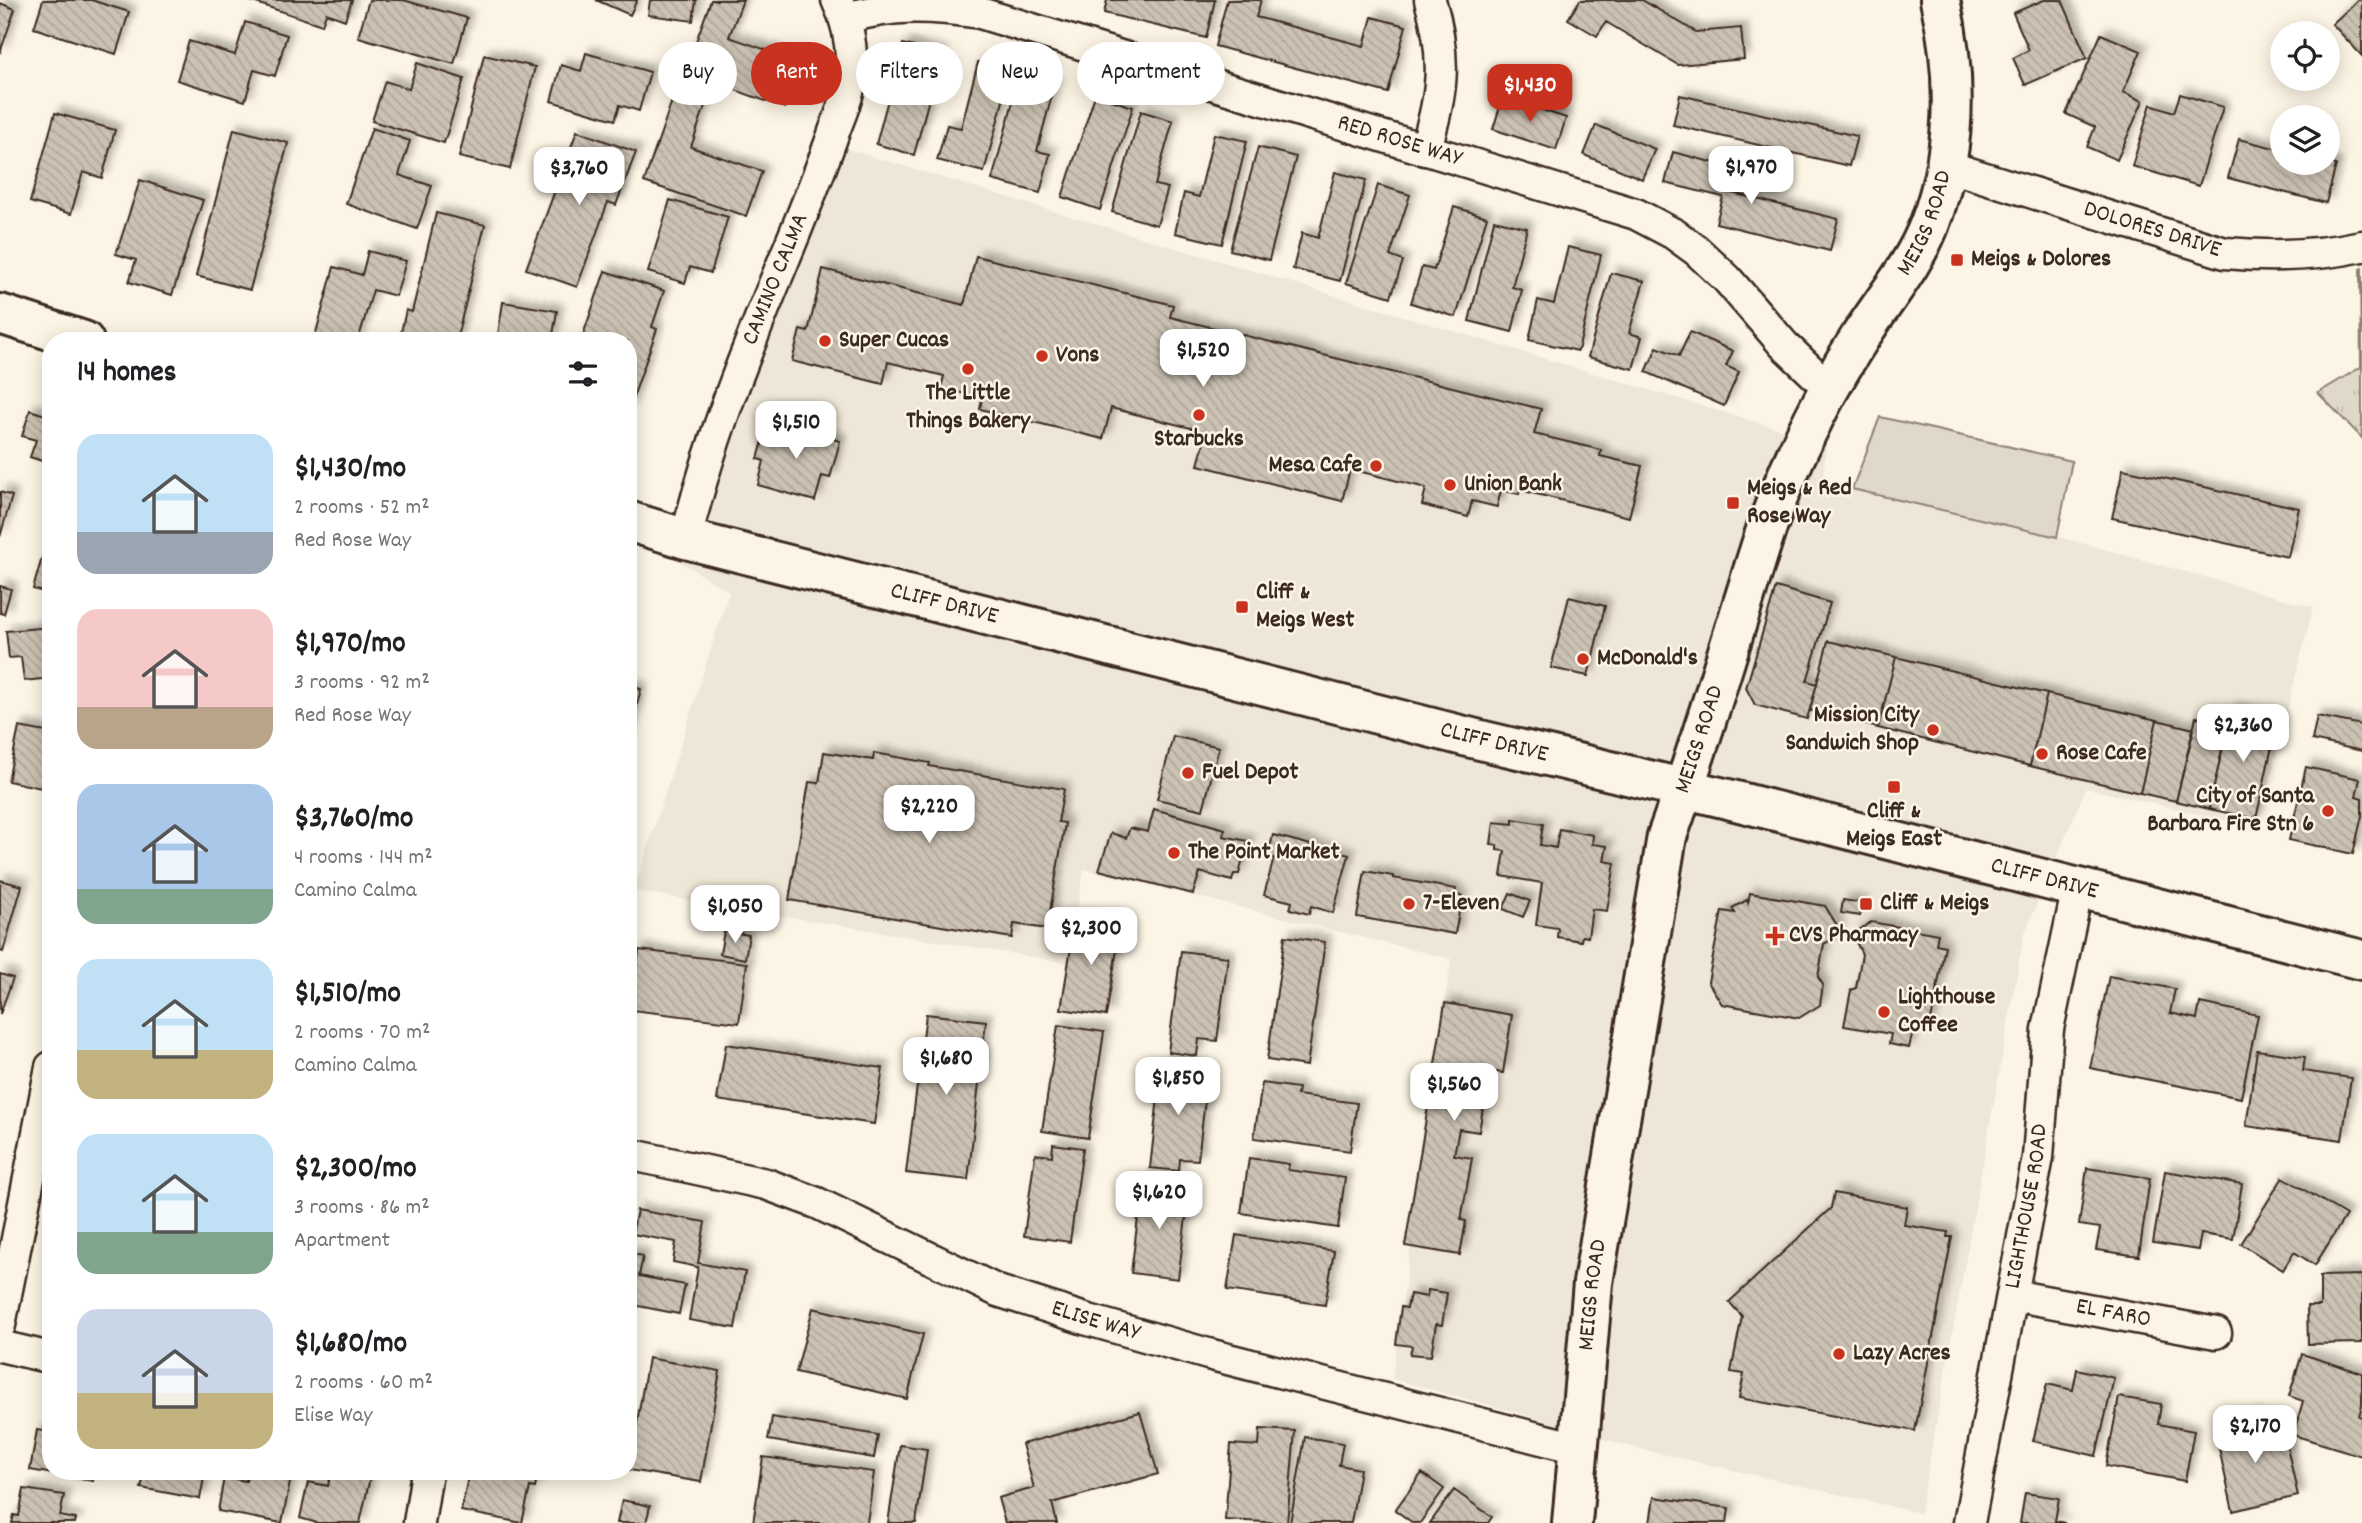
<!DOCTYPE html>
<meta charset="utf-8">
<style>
body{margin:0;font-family:Dekko,sans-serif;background:#f6f6f6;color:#202124;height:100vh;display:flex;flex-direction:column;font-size:26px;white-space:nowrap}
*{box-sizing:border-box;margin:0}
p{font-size:23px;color:#757577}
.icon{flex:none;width:38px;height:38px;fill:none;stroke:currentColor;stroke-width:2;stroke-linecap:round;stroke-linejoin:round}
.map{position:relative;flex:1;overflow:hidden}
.side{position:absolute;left:42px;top:332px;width:595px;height:1148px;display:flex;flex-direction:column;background:#fff;border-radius:28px;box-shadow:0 4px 18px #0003}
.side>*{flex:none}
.banner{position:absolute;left:658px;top:42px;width:665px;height:63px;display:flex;gap:14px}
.buttons{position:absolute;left:2270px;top:21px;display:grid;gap:14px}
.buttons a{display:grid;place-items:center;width:70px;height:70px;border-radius:50%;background:#fff;box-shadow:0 4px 18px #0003;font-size:35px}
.price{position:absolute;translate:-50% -60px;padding:0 16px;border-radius:14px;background:#fff;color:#222;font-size:23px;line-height:46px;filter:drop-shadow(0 2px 4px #0008)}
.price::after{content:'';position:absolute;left:50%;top:42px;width:21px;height:16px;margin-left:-10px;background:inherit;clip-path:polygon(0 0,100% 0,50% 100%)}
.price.on{background:#c8321e;color:#fff}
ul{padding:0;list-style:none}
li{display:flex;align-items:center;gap:21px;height:175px;padding:0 35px}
li span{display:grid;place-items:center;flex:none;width:196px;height:140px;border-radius:21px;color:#555}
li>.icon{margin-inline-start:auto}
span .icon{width:84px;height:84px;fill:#fffc;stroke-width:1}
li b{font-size:30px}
h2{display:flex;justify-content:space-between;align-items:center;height:84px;padding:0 35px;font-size:30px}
.chip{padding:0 24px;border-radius:32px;background:#fff;box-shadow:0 4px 18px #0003;font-size:24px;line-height:63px}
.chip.on{background:#c8321e;color:#fff}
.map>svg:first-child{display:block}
.built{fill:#eee6d6}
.grass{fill:url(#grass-tufts);stroke:#8e8173;stroke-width:2}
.green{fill:#e0d8c8;stroke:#8e8173;stroke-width:2}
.building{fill:url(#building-back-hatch);stroke:#3b2a1e;stroke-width:2;filter:url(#shadow)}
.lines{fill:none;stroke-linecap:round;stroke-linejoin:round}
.street-casing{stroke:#3b2a1e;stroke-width:35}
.secondary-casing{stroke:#3b2a1e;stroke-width:44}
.street{stroke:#fcf5e5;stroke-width:30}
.secondary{stroke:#fcf5e5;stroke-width:38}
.poi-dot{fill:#c8321e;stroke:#fcf5e5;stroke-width:2.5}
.labels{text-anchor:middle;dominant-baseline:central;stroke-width:5;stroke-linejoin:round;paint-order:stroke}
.street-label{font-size:24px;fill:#3b2a1e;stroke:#fcf5e5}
.poi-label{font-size:24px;font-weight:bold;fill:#3b2a1e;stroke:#fcf5e5;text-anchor:start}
</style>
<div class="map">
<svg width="2362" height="1523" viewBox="0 0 2362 1523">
<defs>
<pattern id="grass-tufts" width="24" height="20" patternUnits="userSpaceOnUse" patternTransform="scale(1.75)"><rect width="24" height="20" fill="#e0d8c8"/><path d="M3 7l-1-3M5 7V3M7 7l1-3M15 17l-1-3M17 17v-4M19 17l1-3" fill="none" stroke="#c1baab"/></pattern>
<pattern id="building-back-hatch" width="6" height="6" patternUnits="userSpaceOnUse" patternTransform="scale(1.75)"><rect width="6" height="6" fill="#ccc2b3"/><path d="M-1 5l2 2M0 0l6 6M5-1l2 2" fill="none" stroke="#b0a79a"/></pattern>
<filter id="shadow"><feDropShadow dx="6" dy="-6" stdDeviation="3.5" flood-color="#0004"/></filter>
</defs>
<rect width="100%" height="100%" fill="#fcf5e5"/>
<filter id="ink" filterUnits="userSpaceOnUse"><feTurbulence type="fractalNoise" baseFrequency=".0143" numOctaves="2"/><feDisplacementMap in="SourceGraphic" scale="14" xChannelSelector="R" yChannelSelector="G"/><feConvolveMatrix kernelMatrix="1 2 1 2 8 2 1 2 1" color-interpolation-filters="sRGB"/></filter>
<g filter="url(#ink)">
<path class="built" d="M830,144L1826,443L1823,481L2070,540L2313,607L2258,828L2086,788L2024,935L1920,1513L1623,1445L1519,1413L1392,1379L1451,959L1084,869L1068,963L634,891L729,592L681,562L715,484Z"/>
<path class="grass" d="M2362,268V438L2318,393L2361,367L2360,269Z"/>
<path class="green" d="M1880,417L2072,461L2057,537L1852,489Z"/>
<path class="building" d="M43,0H91L129,12L116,54L34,28Z
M247,0H352L345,20L326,13L322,25Z
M369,0H403L467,18L454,64L358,37Z
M596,0H637L630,15Z
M650,0H696L693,21L648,15Z
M711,0H743L729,37L801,62L785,108L685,72Z
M1107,0H1215L1206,38L1104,13Z
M1227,0H1261L1256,17L1364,46L1372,17L1406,26L1388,93L1215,46Z
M1580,0H1642L1696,32L1741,28L1744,59L1678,65L1606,22L1597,36L1568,19Z
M2044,0H2062L2087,58L2025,85L2013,58L2029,50L2013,13Z
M2358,0H2362V56L2332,24Z
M0,3L15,9L0,53Z
M245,22L287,35L275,76L254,70L245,101L177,80L189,41L235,55Z
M2101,34L2141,51L2123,92L2143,101L2117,160L2087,147L2095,127L2066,114Z
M903,44L941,54L914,155L876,144Z
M586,53L650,72L639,111L620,105L615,120L551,101L561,65L581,71Z
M484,55L535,67L510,169L459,157Z
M978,62L1011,71L984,172L937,160L947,125L961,128Z
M417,63L464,79L444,143L372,121L385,81L409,89Z
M1020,75L1055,84L1037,151L1050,154L1040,193L992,180Z
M676,89L707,100L691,147L762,171L746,216L644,182Z
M2180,94L2223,107L2199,186L2132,166L2151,104L2174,112Z
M1095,95L1133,107L1100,210L1062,197Z
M1680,95L1857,136L1849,166L1673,125Z
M1503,97L1566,118L1556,150L1493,129Z
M1141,111L1173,121L1155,185L1168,188L1157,225L1112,212Z
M55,113L115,130L102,178L83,172L71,214L30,202Z
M1596,125L1655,149L1642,179L1584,155Z
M372,128L410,141L399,175L432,186L417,229L346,204Z
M234,129L288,143L250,290L196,276Z
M577,131L636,152L616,205L608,202L577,287L526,269Z
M1214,134L1247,141L1222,244L1175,233L1184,193L1199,197Z
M2239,139L2282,150V163L2328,162L2336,165L2326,203L2228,178Z
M1258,147L1296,157L1269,260L1230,250Z
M1673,152L1734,168L1728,192L1838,219L1830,251L1716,223L1723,197L1665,183Z
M1335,172L1366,180L1340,281L1293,269L1302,233L1318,238Z
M140,180L203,200L172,295L129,282L136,260L116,254Z
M1378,185L1410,195L1390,256L1403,261L1391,297L1346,283Z
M670,200L728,217L711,273L690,267L685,283L648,272Z
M1454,207L1487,217L1456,317L1411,303L1422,267L1434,270Z
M436,213L485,225L456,341H399L406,310L412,312Z
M1494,220L1527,228L1512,287L1522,290L1512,332L1469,321Z
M1568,247L1601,255L1578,351L1529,340L1538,300L1554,304Z
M368,251L406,261L396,296L373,290L358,341L314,340L334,267L362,275Z
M976,256L1173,305L1170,317L1541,409L1534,434L1601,450L1600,456L1642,466L1629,517L1520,490L1519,494L1501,490L1497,507L1472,501L1468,517L1422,505L1426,488L1350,469L1342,501L1198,465L1207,432L1111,408L1103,439L980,409L982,398L941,388L944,376L888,362L883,384L792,361L800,330L808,332L823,269L964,305Z
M605,271L664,291L652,327L657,329L628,412V341H581Z
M1611,273L1644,281L1629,333L1642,337L1633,369L1588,357Z
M503,302L557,311L552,341H497Z
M1690,332L1733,351L1726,366L1739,372L1724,406L1646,372L1657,347L1679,356Z
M30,410L51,417V464L30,457L36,440L22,436Z
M768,422L840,441L830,478L822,476L815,501L758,485L764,461L758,459Z
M2123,469L2299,508L2288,557L2112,518Z
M0,492L12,496L0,537Z
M47,540L51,541V594L33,589Z
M0,586L11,589L4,614L0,613Z
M1776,587L1830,603L1807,681L1817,684L1807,719L1755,705L1746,688Z
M1569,597L1605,606L1588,676L1551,668Z
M51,627V678L24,681L21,657L9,658L6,631Z
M1828,641L1896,657L1878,728L1810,710Z
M1896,657L2047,694L2030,766L1878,728Z
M628,686L641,689L628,740Z
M2047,694L2157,720L2140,793L2030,766Z
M2231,709L2278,719L2256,819L2209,809Z
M2317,716L2362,725V751L2312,740Z
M2196,717L2228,724L2209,809L2176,801Z
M2157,720L2194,729L2176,801L2140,793Z
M19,727L51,733V790L8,781Z
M1173,736L1219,747L1203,810L1157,799Z
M824,752L873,760L874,753L930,763L929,766L1064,789L1058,822L1065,823L1047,929L1014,924L1012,938L789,900L809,782L819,783Z
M2306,767L2360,779L2356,796L2362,798V816L2353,854L2289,840Z
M1154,809L1225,829L1223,836L1248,841L1239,874H1234L1232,881L1200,872L1193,894L1099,870L1111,833L1126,838L1130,828L1148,832Z
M1513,819L1543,824L1540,845L1556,848L1559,829L1593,835L1592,844L1607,846L1604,861L1615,863L1607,911L1592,909L1588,937L1582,936L1581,941L1557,937L1558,928L1536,925L1542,883L1501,876L1505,851L1497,850V845L1491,844L1494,822L1513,824Z
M1273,835L1349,855L1333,913L1311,906L1309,914L1290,909L1292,902L1264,895L1274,858L1268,856Z
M1365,871L1393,876V878L1456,889L1455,895L1462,896L1455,934L1357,917Z
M0,880L22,886L3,952L0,951Z
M1510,893L1530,901L1523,917L1503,909Z
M1750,893L1825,906L1838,927L1836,937L1824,944L1818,977L1823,985L1820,1005L1799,1018L1722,1004L1708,982L1722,911L1735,913L1732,908L1747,900L1748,903Z
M1843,900L1863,903L1860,916L1841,913Z
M1076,917L1121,925L1106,1016L1061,1009Z
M1871,922L1938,934L1936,944L1945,946L1930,1026L1922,1024L1921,1032L1913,1031L1909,1048L1889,1044L1891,1034L1844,1026L1851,990L1856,988L1862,954L1855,940L1856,932Z
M724,931L749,935L745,959L720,954Z
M1285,936L1325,942L1307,1066L1267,1060Z
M639,950L747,963L739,1023L631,1010Z
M1181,951L1228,957L1217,1041L1199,1039L1197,1056L1168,1052Z
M0,974L13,978L0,1014Z
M2109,976L2175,989L2170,1013L2197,1019L2200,1003L2258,1015L2241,1098L2090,1068Z
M1445,1003L1512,1015L1503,1073L1489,1071L1479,1132L1459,1129L1454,1155L1472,1158L1461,1220L1466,1221L1460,1255L1405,1246Z
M926,1014L986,1021L968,1180L906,1173Z
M1058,1025L1104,1032L1088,1138L1042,1131Z
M726,1044L883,1068L874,1124L717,1100Z
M2257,1050L2305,1057L2303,1071L2351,1078L2342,1140L2246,1126Z
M1162,1061L1195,1065L1193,1081L1207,1083L1198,1160L1180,1159L1179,1171L1150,1168Z
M1262,1083L1298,1088L1297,1095L1357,1103L1350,1151L1254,1138Z
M1053,1144L1083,1148L1070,1242L1024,1236L1035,1154L1052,1156Z
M1249,1158L1289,1164L1288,1170L1345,1178L1338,1228L1241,1213Z
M2087,1168L2150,1178L2139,1256L2096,1250L2100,1228L2079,1225Z
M2165,1171L2242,1184L2233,1239L2201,1234L2198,1250L2153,1243Z
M2283,1177L2346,1215L2315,1265L2294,1252L2283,1270L2241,1244Z
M1143,1178L1174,1182L1172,1200L1188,1202L1178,1279L1131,1273Z
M1834,1193L1907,1207L1904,1225L1948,1232L1947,1237H1952L1915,1431L1739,1398L1744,1374L1731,1372L1742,1316L1729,1302L1831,1208Z
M637,1210L705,1222L698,1263L745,1272L735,1328L689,1320L698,1267L673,1262L676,1242L632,1234Z
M1236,1235L1334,1251L1325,1305L1227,1290Z
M628,1253L643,1256L639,1276L685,1285L679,1314L628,1304Z
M2362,1275V1343L2308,1344L2307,1306H2320V1276Z
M1428,1290L1447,1293L1442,1325L1436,1324L1431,1356L1410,1354L1412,1346L1396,1344L1401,1307L1407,1308L1410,1294L1427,1297Z
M813,1308L923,1334L907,1399L796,1372Z
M2302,1354L2362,1373V1405L2359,1416L2362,1417V1456L2293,1435L2303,1401L2289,1396Z
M648,1358L720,1371L701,1482L629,1470Z
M2077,1369L2114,1378L2096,1456L2033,1441L2047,1384L2073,1390Z
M2119,1397L2161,1404L2158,1424L2194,1431L2185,1481L2106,1466Z
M1140,1412L1158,1474L1052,1503L1057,1523H1005L998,1498L1034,1488L1022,1444Z
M772,1417L878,1435L874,1458L768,1440Z
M2254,1417L2259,1439L2284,1433L2298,1496L2233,1511L2214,1426Z
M1260,1429L1295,1431L1287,1523L1225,1520L1231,1444L1259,1446Z
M37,1430L51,1432V1472H94L93,1481L30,1470Z
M1305,1437L1343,1443L1339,1465L1360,1469L1351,1523H1290Z
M900,1445L927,1449L916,1523H888Z
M763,1457L874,1472L867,1523H753Z
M145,1472H205L200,1499L141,1488Z
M248,1472H292L282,1523L218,1511L224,1477L246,1481Z
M331,1472L371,1473L360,1523H317L300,1518L308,1482L328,1486Z
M469,1472L479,1474L480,1472H538L535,1488L530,1487L522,1523L461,1511Z
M1422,1473L1444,1489L1420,1523H1413L1395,1510Z
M24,1489L64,1495L60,1516L76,1519L75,1523H12L14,1515L19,1516Z
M1454,1490L1492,1517L1488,1523H1430Z
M2025,1493L2059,1498L2055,1521L2065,1523H2020Z
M1654,1497L1729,1508L1727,1523H1650Z
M622,1500L650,1506L646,1523H617Z"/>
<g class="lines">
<g class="street-casing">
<g id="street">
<path id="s1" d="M846,18C895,4 930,6 980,13L1636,214L1674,234L1696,250L1727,279L1784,345L1829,388"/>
<path d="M1425,150C1443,94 1447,58 1430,0"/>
<path id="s2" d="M1947,166L2225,253C2271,257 2317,256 2362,246"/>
<path id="s3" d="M686,539C711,433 754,333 795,233C809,198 823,164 835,129C840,116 846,102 849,88C854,57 851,29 837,0"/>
<path id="s4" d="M628,1154L766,1184L817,1203L998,1291L1085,1319L1208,1354L1577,1448"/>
<path id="s5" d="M2012,1295L2216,1333"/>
<path d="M0,1325L51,1067"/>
<path d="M0,1346L51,1358"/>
<path d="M419,1523L427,1472"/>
<path id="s6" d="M1969,1523L2038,1157L2048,1029L2078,887"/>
</g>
</g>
<g class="secondary-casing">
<g id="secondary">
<path d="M0,314L84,341"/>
<path id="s7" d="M628,521L686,539L1472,738L1728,799L2362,960"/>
<path id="s8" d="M1572,1523L1593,1283L1667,836C1696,758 1719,679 1744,600C1754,568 1763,536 1775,505C1799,444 1828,386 1864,331C1887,296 1915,263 1930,223C1957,151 1957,75 1940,0"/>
</g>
</g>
<use href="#street" class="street"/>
<use href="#secondary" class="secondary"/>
</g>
</g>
<g class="poi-dot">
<rect x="1950" y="253" width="14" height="14" rx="3.5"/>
<circle cx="825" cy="341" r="7"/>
<circle cx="1042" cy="356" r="7"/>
<circle cx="968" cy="369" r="7"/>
<circle cx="1199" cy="415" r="7"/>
<circle cx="1376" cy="466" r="7"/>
<circle cx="1450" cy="485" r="7"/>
<rect x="1726" y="496" width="14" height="14" rx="3.5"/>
<rect x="1235" y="600" width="14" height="14" rx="3.5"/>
<circle cx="1583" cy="659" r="7"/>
<circle cx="1933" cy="730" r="7"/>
<circle cx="2042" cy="754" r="7"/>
<circle cx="1188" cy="773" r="7"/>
<rect x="1887" y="780" width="14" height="14" rx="3.5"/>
<circle cx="2328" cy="811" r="7"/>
<circle cx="1174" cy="853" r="7"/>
<circle cx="1409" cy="904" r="7"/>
<rect x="1859" y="897" width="14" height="14" rx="3.5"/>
<path d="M1771.5 925.5h7v7h7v7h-7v7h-7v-7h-7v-7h7z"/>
<circle cx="1884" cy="1012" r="7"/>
<circle cx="1839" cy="1354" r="7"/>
</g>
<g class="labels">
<g class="street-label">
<text stroke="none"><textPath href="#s1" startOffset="574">RED ROSE WAY</textPath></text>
<text stroke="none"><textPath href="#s8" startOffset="1363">MEIGS ROAD</textPath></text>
<text stroke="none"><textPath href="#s2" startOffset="215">DOLORES DRIVE</textPath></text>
<text stroke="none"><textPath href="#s3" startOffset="275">CAMINO CALMA</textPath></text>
<text stroke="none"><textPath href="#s7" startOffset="327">CLIFF DRIVE</textPath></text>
<text stroke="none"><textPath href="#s8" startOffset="796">MEIGS ROAD</textPath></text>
<text stroke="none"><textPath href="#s7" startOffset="894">CLIFF DRIVE</textPath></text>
<text stroke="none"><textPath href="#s7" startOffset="1461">CLIFF DRIVE</textPath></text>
<text stroke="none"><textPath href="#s6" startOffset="322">LIGHTHOUSE ROAD</textPath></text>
<text stroke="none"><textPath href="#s8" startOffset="229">MEIGS ROAD</textPath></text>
<text stroke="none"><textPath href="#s5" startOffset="103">EL FARO</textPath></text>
<text stroke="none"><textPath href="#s4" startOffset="499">ELISE WAY</textPath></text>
</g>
<g class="poi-label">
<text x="1971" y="260">Meigs &amp; Dolores</text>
<text x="839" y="341">Super Cucas</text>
<text x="1056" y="356">Vons</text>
<text x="968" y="394" text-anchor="middle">The Little<tspan x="968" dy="28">Things Bakery</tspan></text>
<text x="1199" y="440" text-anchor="middle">Starbucks</text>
<text x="1362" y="466" text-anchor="end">Mesa Cafe</text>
<text x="1464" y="485">Union Bank</text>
<text x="1747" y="489">Meigs &amp; Red<tspan x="1747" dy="28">Rose Way</tspan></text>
<text x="1256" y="593">Cliff &amp;<tspan x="1256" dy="28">Meigs West</tspan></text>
<text x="1597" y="659">McDonald's</text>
<text x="1919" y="716" text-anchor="end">Mission City<tspan x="1919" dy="28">Sandwich Shop</tspan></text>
<text x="2056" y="754">Rose Cafe</text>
<text x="1202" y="773">Fuel Depot</text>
<text x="2314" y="797" text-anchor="end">City of Santa<tspan x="2314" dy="28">Barbara Fire Stn 6</tspan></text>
<text x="1894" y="812" text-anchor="middle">Cliff &amp;<tspan x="1894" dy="28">Meigs East</tspan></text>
<text x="1188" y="853">The Point Market</text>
<text x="1423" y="904">7-Eleven</text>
<text x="1880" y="904">Cliff &amp; Meigs</text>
<text x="1789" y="936">CVS Pharmacy</text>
<text x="1898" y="998">Lighthouse<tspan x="1898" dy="28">Coffee</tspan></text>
<text x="1853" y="1354">Lazy Acres</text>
</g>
</g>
</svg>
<div class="buttons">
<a><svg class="icon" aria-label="locate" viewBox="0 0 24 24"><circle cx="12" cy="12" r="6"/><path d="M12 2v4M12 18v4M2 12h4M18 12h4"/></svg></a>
<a><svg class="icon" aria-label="layers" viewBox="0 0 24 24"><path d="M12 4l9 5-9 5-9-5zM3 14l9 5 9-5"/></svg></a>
</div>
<b class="price on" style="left:1530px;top:124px">$1,430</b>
<b class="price" style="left:1751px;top:206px">$1,970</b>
<b class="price" style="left:579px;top:207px">$3,760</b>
<b class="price" style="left:1203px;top:389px">$1,520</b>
<b class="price" style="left:796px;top:461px">$1,510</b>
<b class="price" style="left:2243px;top:764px">$2,360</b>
<b class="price" style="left:929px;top:845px">$2,220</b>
<b class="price" style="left:735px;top:945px">$1,050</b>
<b class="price" style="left:1091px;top:967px">$2,300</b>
<b class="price" style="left:946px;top:1097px">$1,680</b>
<b class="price" style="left:1178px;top:1117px">$1,850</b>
<b class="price" style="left:1454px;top:1123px">$1,560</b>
<b class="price" style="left:1159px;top:1231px">$1,620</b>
<b class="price" style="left:2255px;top:1465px">$2,170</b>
<div class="banner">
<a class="chip">Buy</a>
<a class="chip on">Rent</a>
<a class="chip">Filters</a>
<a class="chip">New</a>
<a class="chip">Apartment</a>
</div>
<section class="side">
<h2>14 homes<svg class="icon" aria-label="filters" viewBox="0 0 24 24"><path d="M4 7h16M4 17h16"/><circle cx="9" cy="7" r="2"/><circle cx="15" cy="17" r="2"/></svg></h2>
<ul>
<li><span style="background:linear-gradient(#bfe0f5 70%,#9aa5b1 0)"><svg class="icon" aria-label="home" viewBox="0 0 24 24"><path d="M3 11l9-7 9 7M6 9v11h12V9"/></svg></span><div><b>$1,430/mo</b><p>2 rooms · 52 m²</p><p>Red Rose Way</p></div></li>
<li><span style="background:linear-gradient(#f6c9c9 70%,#b9a48a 0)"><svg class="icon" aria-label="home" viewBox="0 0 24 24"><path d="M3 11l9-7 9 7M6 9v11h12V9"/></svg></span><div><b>$1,970/mo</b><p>3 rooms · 92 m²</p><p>Red Rose Way</p></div></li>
<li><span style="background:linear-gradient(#a9c7e8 75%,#7fa58c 0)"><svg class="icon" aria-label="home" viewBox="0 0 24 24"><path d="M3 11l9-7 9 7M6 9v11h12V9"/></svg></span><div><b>$3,760/mo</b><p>4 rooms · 144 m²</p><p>Camino Calma</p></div></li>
<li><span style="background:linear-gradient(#bfe0f5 65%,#c2b280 0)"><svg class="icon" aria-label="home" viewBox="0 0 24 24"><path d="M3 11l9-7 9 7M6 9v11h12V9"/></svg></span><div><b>$1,510/mo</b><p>2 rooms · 70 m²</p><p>Camino Calma</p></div></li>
<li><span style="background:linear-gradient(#bfe0f5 70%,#7fa58c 0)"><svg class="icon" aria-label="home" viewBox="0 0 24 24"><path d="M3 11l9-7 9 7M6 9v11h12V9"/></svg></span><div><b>$2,300/mo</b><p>3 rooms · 86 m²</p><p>Apartment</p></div></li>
<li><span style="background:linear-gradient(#c9d6e8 60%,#c2b280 0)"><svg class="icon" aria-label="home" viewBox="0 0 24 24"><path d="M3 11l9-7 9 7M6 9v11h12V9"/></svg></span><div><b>$1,680/mo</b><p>2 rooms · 60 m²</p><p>Elise Way</p></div></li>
</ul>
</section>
</div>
